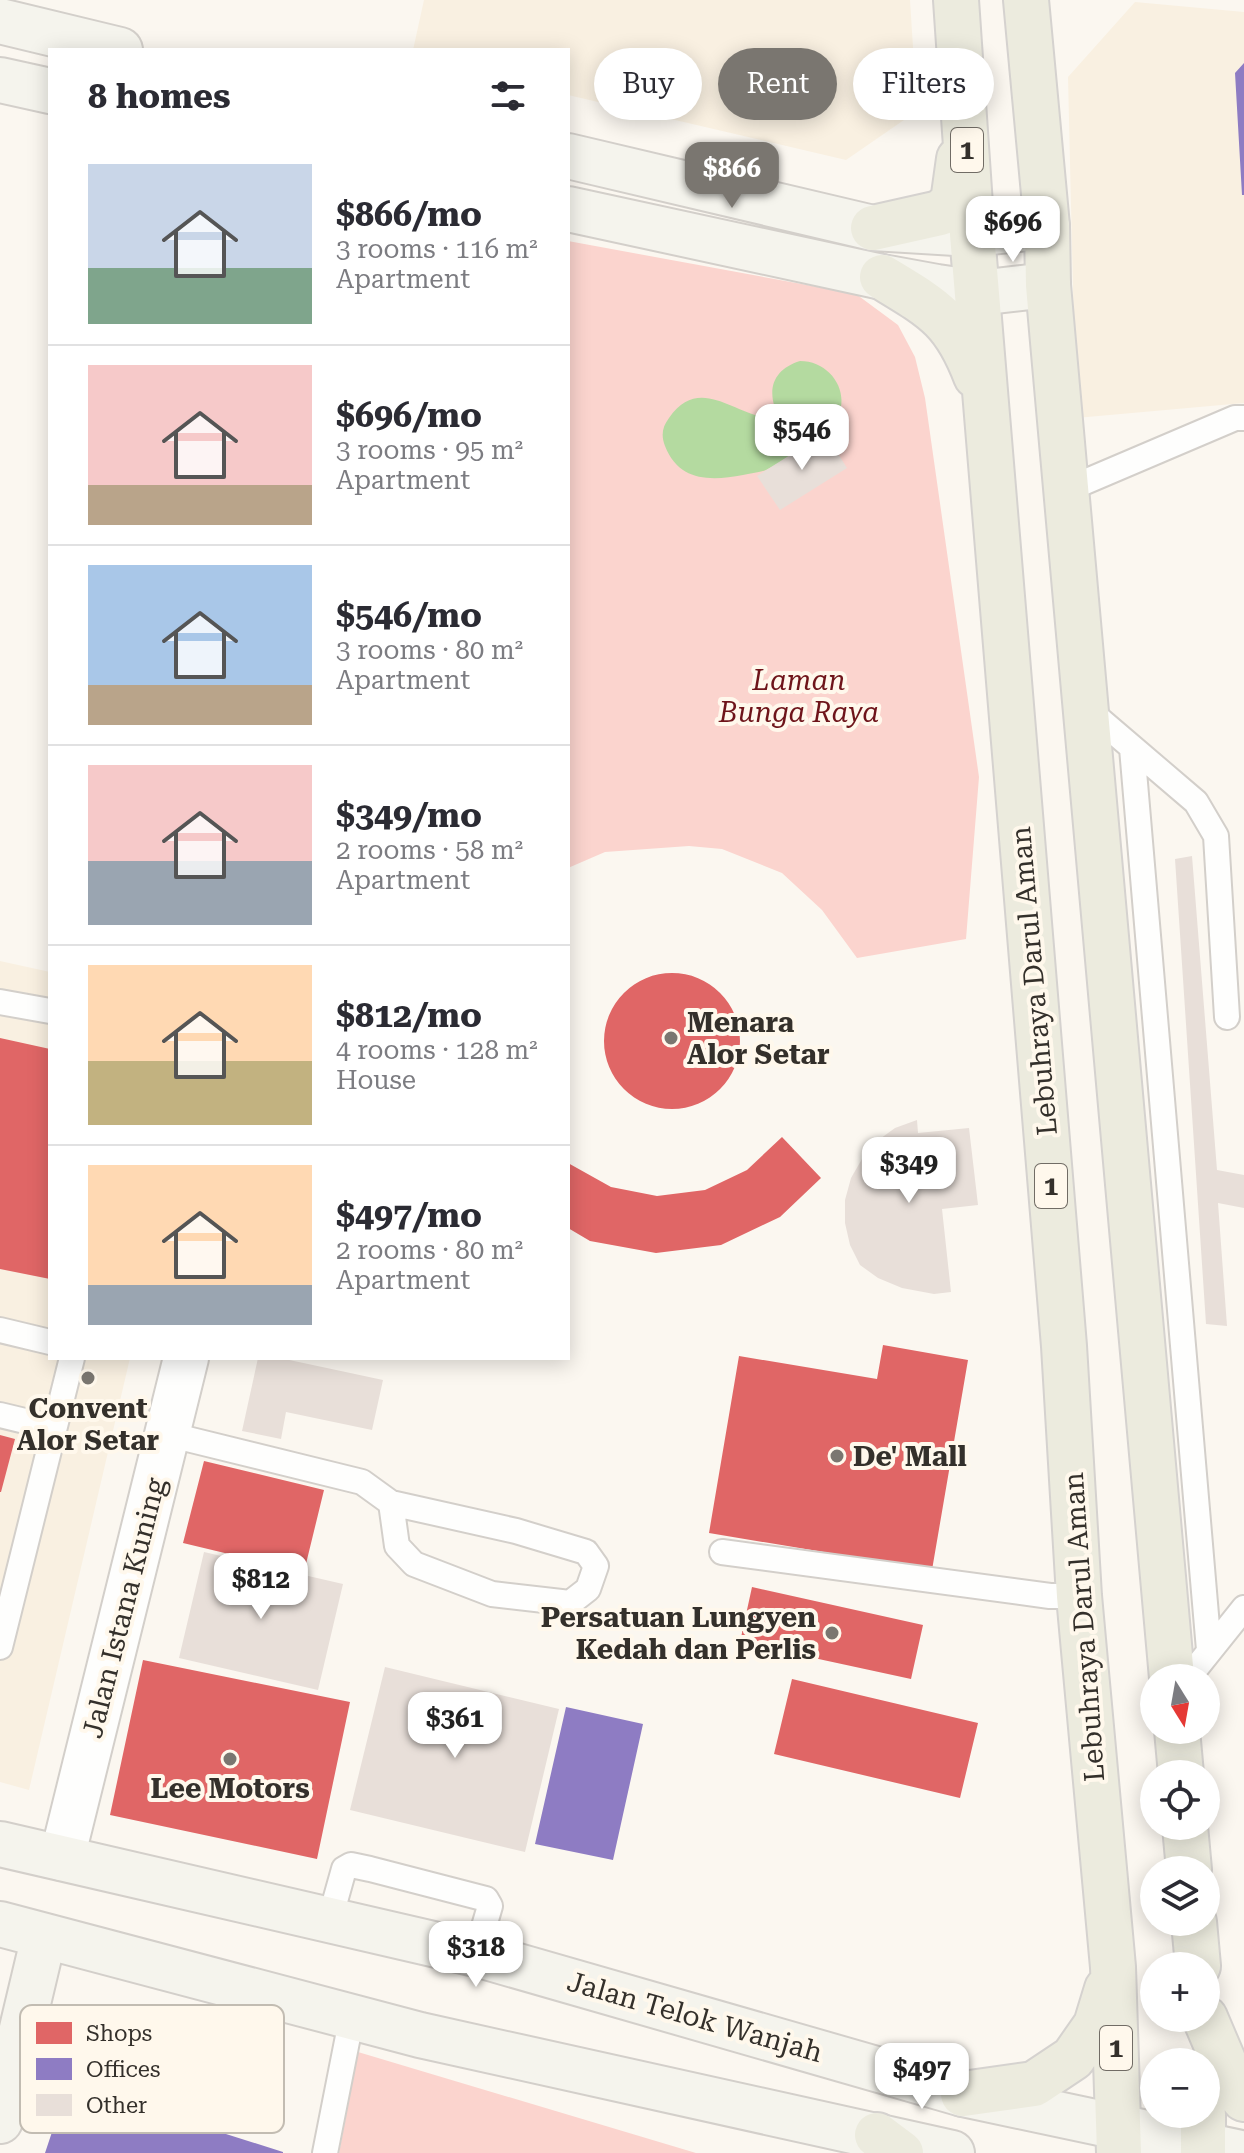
<!DOCTYPE html>
<meta charset="utf-8">
<style>
body{margin:0;font-family:"Roboto Serif",serif;background:#f7f7f7;color:#2b2b33;height:100vh;display:flex;flex-direction:column;font-size:30px;white-space:nowrap}
*{box-sizing:border-box;margin:0}
p{font-size:26px;color:#7c7c81}
.icon{flex:none;width:44px;height:44px;fill:none;stroke:currentColor;stroke-width:2;stroke-linecap:round;stroke-linejoin:round}
.map{position:relative;flex:1;overflow:hidden}
.side{position:absolute;left:48px;top:48px;width:522px;height:1312px;display:flex;flex-direction:column;background:#fff;border-radius:0px;box-shadow:0 4px 20px #0003}
.side>*{flex:none}
.hud{position:absolute;left:594px;top:48px;width:530px;height:72px;display:flex;gap:16px}
.needle{width:52px;rotate:169deg}
.controls{position:absolute;left:1140px;top:1664px;display:grid;gap:16px}
.controls a{display:grid;place-items:center;width:80px;height:80px;border-radius:50%;background:#fff;box-shadow:0 4px 20px #0003;font-size:40px}
.price{position:absolute;translate:-50% -68px;padding:0 18px;border-radius:16px;background:#fff;color:#222;font-size:26px;line-height:52px;filter:drop-shadow(0 2px 4px #0008)}
.price::after{content:'';position:absolute;left:50%;top:48px;width:24px;height:18px;margin-left:-12px;background:inherit;clip-path:polygon(0 0,100% 0,50% 100%)}
.price.on{background:#7a7670;color:#fff}
ul{padding:0;list-style:none}
li{display:flex;align-items:center;gap:24px;height:200px;padding:0 40px}
li+li{border-top:2px solid #e1e1e2}
li span{display:grid;place-items:center;flex:none;width:224px;height:160px;border-radius:0px;color:#555}
li>.icon{margin-inline-start:auto}
span .icon{width:96px;height:96px;fill:#fffc;stroke-width:1}
li b{font-size:34px}
h2{display:flex;justify-content:space-between;align-items:center;height:96px;padding:0 40px;font-size:34px}
.pill{padding:0 28px;border-radius:36px;background:#fff;box-shadow:0 4px 20px #0003;font-size:28px;line-height:72px}
.pill.on{background:#7a7670;color:#fff}
.map>svg:first-child{display:block}
.built{fill:#f9f0e1}
.green{fill:#fbd4ce}
.water{fill:#b4daa0}
.shops{fill:#e06666}
.offices{fill:#8e7cc3}
.building{fill:#e8dfd9}
.lines{fill:none;stroke-linecap:round;stroke-linejoin:round}
.lane-casing{stroke:#d3cfca;stroke-width:28}
.street-casing{stroke:#d3cfca;stroke-width:48}
.secondary-casing{stroke:#d3cfca;stroke-width:48}
.primary-casing{stroke:#d5d2cf;stroke-width:48}
.lane{stroke:#fefefd;stroke-width:24}
.street{stroke:#fefefd;stroke-width:44}
.secondary{stroke:#f5f4ed;stroke-width:44}
.primary{stroke:#ecebde;stroke-width:44}
.poi-dot{fill:#7a7670;stroke:#fff8ec;stroke-width:3}
.labels{text-anchor:middle;dominant-baseline:central;stroke-width:8;stroke-linejoin:round;paint-order:stroke}
.shield{fill:#fff8ec;stroke:#716c65;stroke-width:2}
.shield-label{font-size:26px;font-weight:bold;fill:#34302b}
.park-label{font-size:28px;font-style:italic;fill:#6e141a;stroke:#fff8ec}
.street-label{font-size:28px;fill:#34302b;stroke:#fff8ec}
.poi-label{font-size:28px;font-weight:bold;fill:#34302b;stroke:#fff8ec;text-anchor:start}
.key{fill:#fff8ec;stroke:#c2bcb2;stroke-width:2}
.key-label{font-size:22px;fill:#34302b}
</style>
<div class="map">
<svg width="1244" height="2153" viewBox="0 0 1244 2153">
<rect width="100%" height="100%" fill="#fbf7f0"/>
<path class="built" d="M424,0H910L917,111L846,160L568,95V50H413Z
M1135,2L1244,12V403L1076,418L1068,77Z
M0,961L50,972V1358H130L29,1790L0,1782Z"/>
<path class="green" d="M568,241L856,294L898,325L915,357L925,398L979,777L966,939L857,958L822,910L782,873L722,849L689,846L605,852L568,868Z
M358,2052L696,2153H339Z"/>
<path class="water" d="M800,361C833,361 855,398 832,425C825,434 812,440 802,447C791,454 779,464 766,470C759,473 750,473 743,475C711,481 679,482 665,446C661,436 662,427 669,418C697,377 730,410 762,417L774,405C768,383 778,368 800,361Z"/>
<path class="shops" d="M604 1041a68 68 0 1 1 136 0a68 68 0 1 1-136 0Z
M0,1038L50,1049V1279L0,1269Z
M782,1137L821,1178L780,1217L721,1245L656,1253L590,1241L568,1228V1163L611,1187L657,1196L705,1190L747,1170Z
M883,1345L968,1360L932,1570L709,1533L739,1356L877,1379Z
M0,1435L15,1439L1,1492H0Z
M204,1461L324,1490L304,1572L183,1543Z
M752,1587L923,1625L911,1679L740,1642Z
M143,1660L350,1702L317,1859L110,1815Z
M792,1679L978,1723L960,1798L774,1754Z"/>
<path class="offices" d="M1244,63V195H1242L1235,73Z
M566,1707L643,1724L613,1860L535,1844Z
M68,2084L283,2152V2153H45Z"/>
<path class="building" d="M825,433L847,468L780,510L757,476Z
M1192,856L1217,1170L1244,1175V1208L1218,1203L1227,1326L1206,1324L1175,859Z
M917,1120L918,1133L969,1128L978,1205L942,1209L951,1292L934,1294L902,1288L878,1278L860,1265L850,1245L845,1223V1200L851,1178L862,1159L877,1141L895,1128Z
M258,1358H280L383,1380L372,1430L286,1412L281,1439L242,1431Z
M204,1552L343,1584L318,1690L179,1658Z
M385,1667L559,1709L525,1852L350,1810Z"/>
<g class="lines">
<g class="lane-casing">
<path id="lane" d="M1066,490L1235,418H1244
M1086,708L1196,802L1216,836L1227,1017
M1132,748L1209,1650
M0,1002L50,1011
M0,1330L50,1342
M0,1415L54,1428
M167,1434L362,1482L391,1503L516,1531L586,1552L596,1566L588,1589L570,1603L492,1594L414,1564L397,1546L391,1503
M722,1552L1050,1596H1079
M0,1647L72,1358
M1188,1678L1244,1608
M330,1919L344,1869L351,1865L370,1869L486,1899L490,1906L476,1954
M325,2153L352,2016"/>
</g>
<g class="street-casing">
<path id="street" d="M62,1858L186,1358"/>
</g>
<g class="secondary-casing">
<path id="secondary" d="M0,21L120,50
M0,80L50,91
M568,156L873,228L972,234L1047,226
M568,209L882,277L937,287L978,293L1048,285
M0,1844L476,1954L963,2094L1241,2153
M0,1924L420,2035L952,2153
M0,2121L44,1936"/>
</g>
<g class="primary-casing">
<path id="primary" d="M956,0L972,234L1064,1346L1079,1596L1113,1967L1119,2153
M1026,0L1047,226L1048,285L1054,353L1172,1678
M873,228L940,213L953,202L959,159
M882,277C933,308 954,318 976,376
M1177,1730L1181,1774
M1185,1826L1189,1870
M1194,1922L1198,1966
M1205,2018L1234,2086L1244,2099
M963,2094L1034,2084L1073,2058L1096,2025L1107,1989
M1203,2114V2153
M877,2135L901,2153"/>
</g>
<use href="#lane" class="lane"/>
<use href="#street" class="street"/>
<use href="#secondary" class="secondary"/>
<use href="#primary" class="primary"/>
</g>
<g class="poi-dot">
<circle cx="671" cy="1038" r="8"/>
<circle cx="88" cy="1378" r="8"/>
<circle cx="837" cy="1456" r="8"/>
<circle cx="832" cy="1633" r="8"/>
<circle cx="230" cy="1759" r="8"/>
</g>
<g class="labels">
<g class="shield">
<rect x="951" y="128" width="32" height="44" rx="6"/>
<rect x="1035" y="1164" width="32" height="44" rx="6"/>
<rect x="1100" y="2026" width="32" height="44" rx="6"/>
</g>
<g class="shield-label">
<text x="967" y="150">1</text>
<text x="1051" y="1186">1</text>
<text x="1116" y="2048">1</text>
</g>
<g class="park-label">
<text x="799" y="680">Laman<tspan x="799" dy="32">Bunga Raya</tspan></text>
</g>
<g class="street-label">
<text transform="translate(1034 981) rotate(-95)">Lebuhraya Darul Aman</text>
<text transform="translate(124 1608) rotate(-76)">Jalan Istana Kuning</text>
<text transform="translate(1084 1627) rotate(-94)">Lebuhraya Darul Aman</text>
<text transform="translate(695 2017) rotate(16)">Jalan Telok Wanjah</text>
</g>
<g class="poi-label">
<text x="687" y="1022">Menara<tspan x="687" dy="32">Alor Setar</tspan></text>
<text x="88" y="1408" text-anchor="middle">Convent<tspan x="88" dy="32">Alor Setar</tspan></text>
<text x="853" y="1456">De' Mall</text>
<text x="816" y="1617" text-anchor="end">Persatuan Lungyen<tspan x="816" dy="32">Kedah dan Perlis</tspan></text>
<text x="230" y="1788" text-anchor="middle">Lee Motors</text>
</g>
</g>
<rect x="20" y="2005" width="264" height="128" rx="12" class="key"/>
<rect x="36" y="2022" width="36" height="22" fill="#e06666"/>
<rect x="36" y="2058" width="36" height="22" fill="#8e7cc3"/>
<rect x="36" y="2094" width="36" height="22" fill="#e8dfd9"/>
<g class="key-label">
<text x="86" y="2041">Shops</text>
<text x="86" y="2077">Offices</text>
<text x="86" y="2113">Other</text>
</g>
</svg>
<div class="controls">
<a><svg class="needle" viewBox="-14 -14 28 28"><path d="M0-13l5 13h-10z" fill="#e53935"/><path d="M0 13l5-13h-10z" fill="#7c7c81"/></svg></a>
<a><svg class="icon" aria-label="locate" viewBox="0 0 24 24"><circle cx="12" cy="12" r="6"/><path d="M12 2v4M12 18v4M2 12h4M18 12h4"/></svg></a>
<a><svg class="icon" aria-label="layers" viewBox="0 0 24 24"><path d="M12 4l9 5-9 5-9-5zM3 14l9 5 9-5"/></svg></a>
<a>+</a>
<a>−</a>
</div>
<b class="price on" style="left:732px;top:210px">$866</b>
<b class="price" style="left:1013px;top:264px">$696</b>
<b class="price" style="left:802px;top:472px">$546</b>
<b class="price" style="left:909px;top:1205px">$349</b>
<b class="price" style="left:261px;top:1621px">$812</b>
<b class="price" style="left:455px;top:1760px">$361</b>
<b class="price" style="left:476px;top:1989px">$318</b>
<b class="price" style="left:922px;top:2111px">$497</b>
<div class="hud">
<a class="pill">Buy</a>
<a class="pill on">Rent</a>
<a class="pill">Filters</a>
</div>
<section class="side">
<h2>8 homes<svg class="icon" aria-label="filters" viewBox="0 0 24 24"><path d="M4 7h16M4 17h16"/><circle cx="9" cy="7" r="2"/><circle cx="15" cy="17" r="2"/></svg></h2>
<ul>
<li><span style="background:linear-gradient(#c9d6e8 65%,#7fa58c 0)"><svg class="icon" aria-label="home" viewBox="0 0 24 24"><path d="M3 11l9-7 9 7M6 9v11h12V9"/></svg></span><div><b>$866/mo</b><p>3 rooms · 116 m²</p><p>Apartment</p></div></li>
<li><span style="background:linear-gradient(#f6c9c9 75%,#b9a48a 0)"><svg class="icon" aria-label="home" viewBox="0 0 24 24"><path d="M3 11l9-7 9 7M6 9v11h12V9"/></svg></span><div><b>$696/mo</b><p>3 rooms · 95 m²</p><p>Apartment</p></div></li>
<li><span style="background:linear-gradient(#a9c7e8 75%,#b9a48a 0)"><svg class="icon" aria-label="home" viewBox="0 0 24 24"><path d="M3 11l9-7 9 7M6 9v11h12V9"/></svg></span><div><b>$546/mo</b><p>3 rooms · 80 m²</p><p>Apartment</p></div></li>
<li><span style="background:linear-gradient(#f6c9c9 60%,#9aa5b1 0)"><svg class="icon" aria-label="home" viewBox="0 0 24 24"><path d="M3 11l9-7 9 7M6 9v11h12V9"/></svg></span><div><b>$349/mo</b><p>2 rooms · 58 m²</p><p>Apartment</p></div></li>
<li><span style="background:linear-gradient(#ffd9b3 60%,#c2b280 0)"><svg class="icon" aria-label="home" viewBox="0 0 24 24"><path d="M3 11l9-7 9 7M6 9v11h12V9"/></svg></span><div><b>$812/mo</b><p>4 rooms · 128 m²</p><p>House</p></div></li>
<li><span style="background:linear-gradient(#ffd9b3 75%,#9aa5b1 0)"><svg class="icon" aria-label="home" viewBox="0 0 24 24"><path d="M3 11l9-7 9 7M6 9v11h12V9"/></svg></span><div><b>$497/mo</b><p>2 rooms · 80 m²</p><p>Apartment</p></div></li>
</ul>
</section>
</div>
